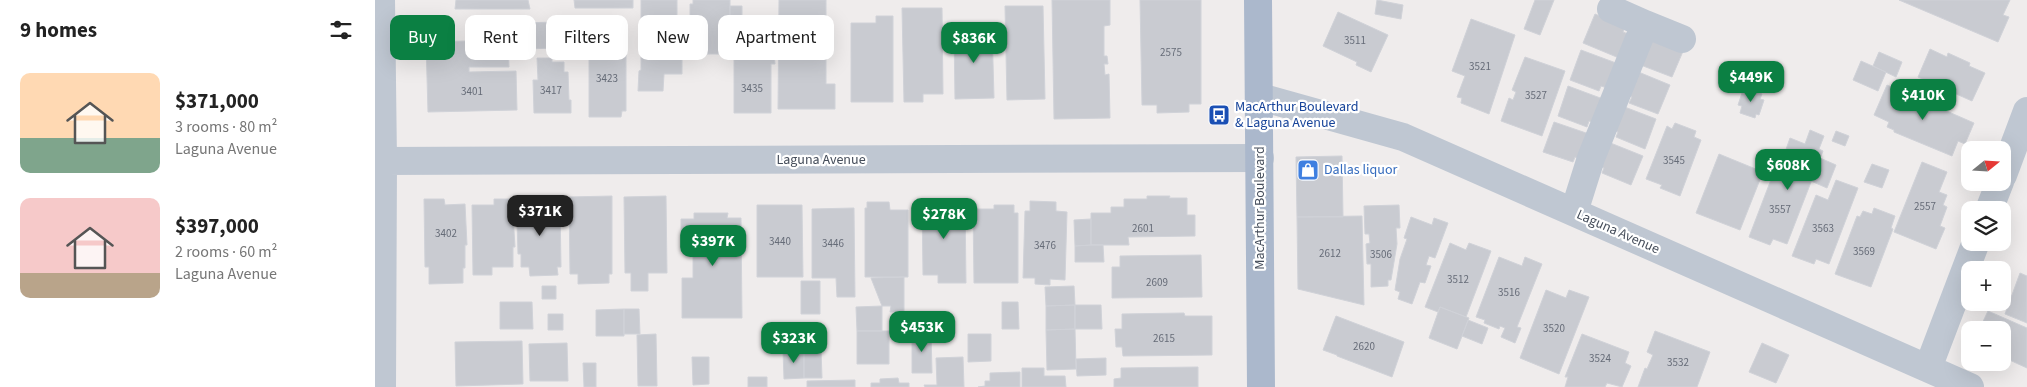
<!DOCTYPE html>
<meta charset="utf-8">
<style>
body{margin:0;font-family:"Source Sans 3",sans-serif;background:#f6f6f6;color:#222;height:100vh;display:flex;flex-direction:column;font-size:19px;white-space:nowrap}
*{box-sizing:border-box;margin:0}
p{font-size:16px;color:#767676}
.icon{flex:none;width:28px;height:28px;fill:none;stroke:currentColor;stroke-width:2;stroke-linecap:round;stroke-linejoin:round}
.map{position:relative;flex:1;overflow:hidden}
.side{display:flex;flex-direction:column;background:#fff;width:375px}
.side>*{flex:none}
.hud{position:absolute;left:15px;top:15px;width:475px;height:45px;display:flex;gap:10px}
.needle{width:32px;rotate:72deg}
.tools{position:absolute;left:1586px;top:141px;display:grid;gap:10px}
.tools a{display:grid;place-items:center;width:50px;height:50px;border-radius:10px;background:#fff;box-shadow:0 5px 20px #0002;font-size:25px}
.price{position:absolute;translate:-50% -42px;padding:0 11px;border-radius:10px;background:#0b8043;color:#fff;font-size:16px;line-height:32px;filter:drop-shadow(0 1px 2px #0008)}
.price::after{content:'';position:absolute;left:50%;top:30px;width:15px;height:11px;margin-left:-8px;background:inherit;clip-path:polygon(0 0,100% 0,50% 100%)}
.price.active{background:#222;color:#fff}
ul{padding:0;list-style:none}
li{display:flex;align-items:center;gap:15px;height:125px;padding:0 20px}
li span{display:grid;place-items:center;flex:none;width:140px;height:100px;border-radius:10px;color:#555}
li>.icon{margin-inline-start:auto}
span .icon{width:60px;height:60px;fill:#fffc;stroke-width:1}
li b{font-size:21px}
h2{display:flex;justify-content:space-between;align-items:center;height:60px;padding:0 20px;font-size:21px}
.pill{padding:0 18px;border-radius:10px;background:#fff;box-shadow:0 5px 20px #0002;font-size:18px;line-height:45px}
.pill.active{background:#0b8043;color:#fff}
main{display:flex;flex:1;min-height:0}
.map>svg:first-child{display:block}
.building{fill:#c9cbd1;stroke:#d0d2d8}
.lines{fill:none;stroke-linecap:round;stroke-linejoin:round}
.minor{stroke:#bfc7d2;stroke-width:28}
.major{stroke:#abb8cc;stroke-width:28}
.labels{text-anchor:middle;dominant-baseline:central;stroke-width:4.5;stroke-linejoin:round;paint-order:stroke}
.number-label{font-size:11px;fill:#666c78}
.transit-label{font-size:14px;fill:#164399;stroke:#fff;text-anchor:start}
.street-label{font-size:14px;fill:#454d5a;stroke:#fff}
.shop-label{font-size:14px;fill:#366cbe;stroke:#fff;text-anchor:start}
</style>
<main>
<section class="side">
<h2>9 homes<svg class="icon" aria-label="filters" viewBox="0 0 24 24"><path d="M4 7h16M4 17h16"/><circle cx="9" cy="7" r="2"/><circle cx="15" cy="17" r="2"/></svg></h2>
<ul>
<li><span style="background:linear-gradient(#ffd9b3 65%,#7fa58c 0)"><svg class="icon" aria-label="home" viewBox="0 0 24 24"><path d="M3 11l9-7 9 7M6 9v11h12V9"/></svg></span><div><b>$371,000</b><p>3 rooms · 80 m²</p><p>Laguna Avenue</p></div></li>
<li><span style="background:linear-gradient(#f6c9c9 75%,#b9a48a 0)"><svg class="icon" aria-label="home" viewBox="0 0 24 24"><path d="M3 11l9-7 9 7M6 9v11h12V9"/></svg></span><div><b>$397,000</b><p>2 rooms · 60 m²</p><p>Laguna Avenue</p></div></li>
</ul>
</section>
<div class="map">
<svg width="1652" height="387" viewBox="0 0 1652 387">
<rect width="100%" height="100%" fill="#efecec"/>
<path class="building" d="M81,0H153L155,9H80Z
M199,0H258V8H200Z
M266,0H302V36H307V74H289L288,91H263L264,71L266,70Z
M318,0H355V54H315V4H318Z
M404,0H451V84H460V109H403Z
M677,0H735V25L729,26V56H732L733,64H729L730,75L734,74L735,118L679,119Z
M765,0H826V104H814V112L782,113V105H767Z
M1002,0L1028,5L1026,19L1000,14Z
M1160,0H1179L1165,35L1149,29Z
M1524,0H1635L1628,15L1634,17L1623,42Z
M355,6H367V39H355Z
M630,6H668L670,99L632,100Z
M527,8H567L568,94H548V102H529Z
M963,12L1013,35L996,72L981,65L982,62L948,46Z
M1220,14L1250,26L1248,32L1253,34L1244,58L1208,43Z
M501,16H518V102H476V23H501Z
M1096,19L1140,35L1114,114L1086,103L1087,98L1082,97L1090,76L1077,71Z
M181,22L182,48L147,49L146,23Z
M617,28L619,98L580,99L579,29Z
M214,34H244V44H251V111H247L246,117H214Z
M1279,37L1309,49L1297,77L1263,64Z
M133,40L134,67H94V72L141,71L142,110L53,112L51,42Z
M369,49H397V53H399L400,64H396V113H359V53H369Z
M1555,49L1572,57L1573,53L1595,63L1594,66L1610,73L1597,101L1543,77Z
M1206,50L1241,63L1232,88L1226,86L1224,91L1195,80Z
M1504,52L1527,62L1521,77L1498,66Z
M1150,57L1190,71L1167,136L1126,121L1134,98L1138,100L1141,92L1137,90Z
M162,58H177V62H189V72H193L194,100H196V113H159L158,80H163Z
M1486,61L1511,72L1503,91L1478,80Z
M1261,71L1295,85L1283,114L1254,103L1257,97L1251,95Z
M1512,85L1599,123L1590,144L1583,141L1577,156L1519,132V130L1512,127L1514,122L1499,115Z
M1193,86L1228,99L1220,123L1214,121L1212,127L1183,116Z
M1372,89L1387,94L1385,99L1389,100L1384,115L1381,114L1380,118L1365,113L1367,106L1363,105L1367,93L1371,94Z
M1247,106L1281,119L1270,149L1241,137L1243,132L1238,130Z
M1179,122L1214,134L1205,159L1200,157L1198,162L1168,152Z
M1300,123L1321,131L1319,137L1326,140L1305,196L1285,188L1287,185L1271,179L1292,126L1297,129Z
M1435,130L1449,136L1444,149L1448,151L1412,244L1398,239L1395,245L1374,237L1397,177L1403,180L1406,173L1403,172L1415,138L1430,144Z
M1461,131L1474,136L1470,146L1457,141Z
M1233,142L1268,156L1256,185L1227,173L1229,168L1224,166Z
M1344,154L1388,172L1365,230L1321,213Z
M967,156L968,217H922L921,157Z
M1445,158L1461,165L1452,188L1436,181Z
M1547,162L1572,172L1564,192L1572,195L1568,205L1572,207L1565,226L1570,228L1561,249L1519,232Z
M1497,164L1514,170L1507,188L1489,182Z
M1461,180L1483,188L1454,264L1441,259L1439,264L1417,256L1441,195L1453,200Z
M237,196V274H234V283L203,284V274H195L194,197Z
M291,196L292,273H273V291H256V273H250L249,197Z
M772,196H795L794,198H812V215H820V236L753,237L754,245H716V213H736V207H749V199H772Z
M49,199H69L70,205L90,204L92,245H90V268H88V283L54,284V267H50Z
M119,199H137L140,247H138V267H117V275H98L97,205H119Z
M145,199H167V205H185L186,267H182L183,275L155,276L154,267H146V254H143L142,220H145Z
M547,200H590L591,283H563V275H548Z
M655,201L681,202V211L692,212L690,280L675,279V285L660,284V278H648L650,211H655Z
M492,202H514L515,210H533V277H490V208H492Z
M382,205H427L428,277H382Z
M619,205H639V213H643V283H599L598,209H619Z
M1024,205L1025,228H1021L1022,244L1016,280H1013V286L996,287V264H992L991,244L995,243L994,234H990L989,206Z
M479,208L480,297H462L461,278H437V209Z
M1499,208L1520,216L1516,228L1518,229L1496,287L1460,274L1482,216L1485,217L1488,211L1497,214Z
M319,213H353L352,218H366L367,318H307V278H318V248H306V219H319Z
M987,216L989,305L923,289L922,217Z
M1036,217L1057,225L1059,218L1073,223L1060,258L1054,256L1051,265L1056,266L1050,283L1045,282L1037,304L1023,299L1025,292L1020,290L1025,259L1032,239L1029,238Z
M716,219V245L700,246L699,220Z
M1075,243L1091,250L1094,243L1116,251L1091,317L1065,307L1063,312L1050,307Z
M716,245H728L729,262H700V246Z
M826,255L827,297L737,298V267H745V256Z
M1124,257L1147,266L1150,257L1167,264L1142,327L1146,328L1140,343L1126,337L1130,328L1125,326L1124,329L1109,323L1110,320L1101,317Z
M1645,273L1652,276V323L1630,314Z
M529,277V312H515L516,306H507L496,278Z
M426,281H445V314H426Z
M167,286H181V299H167Z
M699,286L700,305L671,306L670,287Z
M1171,290L1191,298L1194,290L1214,297L1184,374L1145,358Z
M125,302H157L158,329H125Z
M627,302H643L644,329H627Z
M700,305V329L671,330V306Z
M700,305H726L727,329H700Z
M507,306V331H482L481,307Z
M1065,307L1094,318L1082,349L1054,338Z
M249,309H264L265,334H249Z
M249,309V336H221V310Z
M1613,311L1652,328V368L1628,357V330H1604Z
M809,313L810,316H837V355L748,356L747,347H741L740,329H747V314Z
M173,314H188V330H173Z
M961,316L1029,342L1017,377L962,356V355L948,350Z
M1093,320L1113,328L1107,344L1087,336Z
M700,329L701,369L672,370L671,330Z
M482,331H514V364H482Z
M1280,331L1335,352L1322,387H1263L1270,368L1272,369L1278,355L1272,352Z
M556,332L557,373H537V333Z
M281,334L282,386H263L262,335Z
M593,334H616V361L593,362Z
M1207,334L1254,352L1250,363L1256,366L1247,387L1232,383L1230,387H1190L1193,377H1190Z
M147,341L148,384L81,386L80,342Z
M192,343L193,381H155L154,344Z
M1387,343L1414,355L1401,383L1374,372Z
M408,350H429V378L409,379Z
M429,350H446L447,378H429Z
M317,357H334V384L318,385Z
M588,357L589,387H550L549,385H562L561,358Z
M731,358V375L702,376L701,359Z
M208,363H221V387H209Z
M823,367V387H739V379L746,378V368Z
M647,368H669V376H690L691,387H647Z
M645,372V387H603L610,386V381H615V373Z
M373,377H392V387H373Z
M523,378L524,383H534V387H496V383H505V379Z
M480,380V387H432V381Z"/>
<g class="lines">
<path class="minor" d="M6,0L8,161L7,387
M1236,9L1270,24
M885,97L1028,137L1595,387
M8,161L885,158
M1628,175L1652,111
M1614,210L1625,182
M1199,212L1216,158L1270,24L1307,39
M1553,368L1601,242"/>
<path class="major" d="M883,0L886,387"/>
</g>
<defs>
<g id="bus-square" transform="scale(1.125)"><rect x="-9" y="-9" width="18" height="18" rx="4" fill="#1a4fb4" stroke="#fff"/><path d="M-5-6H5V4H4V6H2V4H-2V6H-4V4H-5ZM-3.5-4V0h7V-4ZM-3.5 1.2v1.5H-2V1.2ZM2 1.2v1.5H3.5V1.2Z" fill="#fff"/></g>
<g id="shop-square" transform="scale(1.125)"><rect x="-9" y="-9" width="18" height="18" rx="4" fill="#3f7fe0" stroke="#fff"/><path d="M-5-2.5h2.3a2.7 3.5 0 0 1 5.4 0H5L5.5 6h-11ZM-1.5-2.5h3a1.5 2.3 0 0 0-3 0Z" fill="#fff"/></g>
</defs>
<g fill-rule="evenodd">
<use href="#bus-square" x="844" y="115"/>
<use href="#shop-square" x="933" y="170"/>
</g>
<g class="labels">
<g class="number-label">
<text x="980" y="40">3511</text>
<text x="796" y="52">2575</text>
<text x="1105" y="66">3521</text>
<text x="232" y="78">3423</text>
<text x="377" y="88">3435</text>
<text x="176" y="90">3417</text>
<text x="97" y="91">3401</text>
<text x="1161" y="95">3527</text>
<text x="1299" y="160">3545</text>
<text x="1550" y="206">2557</text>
<text x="1405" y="209">3557</text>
<text x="768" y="228">2601</text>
<text x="1448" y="228">3563</text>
<text x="71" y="233">3402</text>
<text x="405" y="241">3440</text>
<text x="458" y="243">3446</text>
<text x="670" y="245">3476</text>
<text x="1489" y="251">3569</text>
<text x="955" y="253">2612</text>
<text x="1006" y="254">3506</text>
<text x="1083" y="279">3512</text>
<text x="782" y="282">2609</text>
<text x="1134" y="292">3516</text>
<text x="1179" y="328">3520</text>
<text x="789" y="338">2615</text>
<text x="989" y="346">2620</text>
<text x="1225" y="358">3524</text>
<text x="1303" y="362">3532</text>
</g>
<g class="transit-label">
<text x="860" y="107">MacArthur Boulevard<tspan x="860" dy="16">&amp; Laguna Avenue</tspan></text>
</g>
<g class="street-label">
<text x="446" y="160">Laguna Avenue</text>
<text transform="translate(885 208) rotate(-90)">MacArthur Boulevard</text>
<text transform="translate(1243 232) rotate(24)">Laguna Avenue</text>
</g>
<g class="shop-label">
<text x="949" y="170">Dallas liquor</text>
</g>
</g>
</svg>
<div class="tools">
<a><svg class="needle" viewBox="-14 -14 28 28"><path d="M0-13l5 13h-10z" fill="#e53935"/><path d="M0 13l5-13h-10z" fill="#767676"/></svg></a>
<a><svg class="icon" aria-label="layers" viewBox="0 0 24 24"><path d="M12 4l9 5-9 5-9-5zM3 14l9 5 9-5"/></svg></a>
<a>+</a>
<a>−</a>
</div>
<b class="price" style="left:599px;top:64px">$836K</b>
<b class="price" style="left:1376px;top:103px">$449K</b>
<b class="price" style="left:1548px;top:121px">$410K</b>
<b class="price" style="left:1413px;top:191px">$608K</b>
<b class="price active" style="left:165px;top:237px">$371K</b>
<b class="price" style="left:569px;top:240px">$278K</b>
<b class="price" style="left:338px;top:267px">$397K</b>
<b class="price" style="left:547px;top:353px">$453K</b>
<b class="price" style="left:419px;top:364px">$323K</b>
<div class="hud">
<a class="pill active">Buy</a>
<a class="pill">Rent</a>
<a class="pill">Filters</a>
<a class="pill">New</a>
<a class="pill">Apartment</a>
</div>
</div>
</main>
